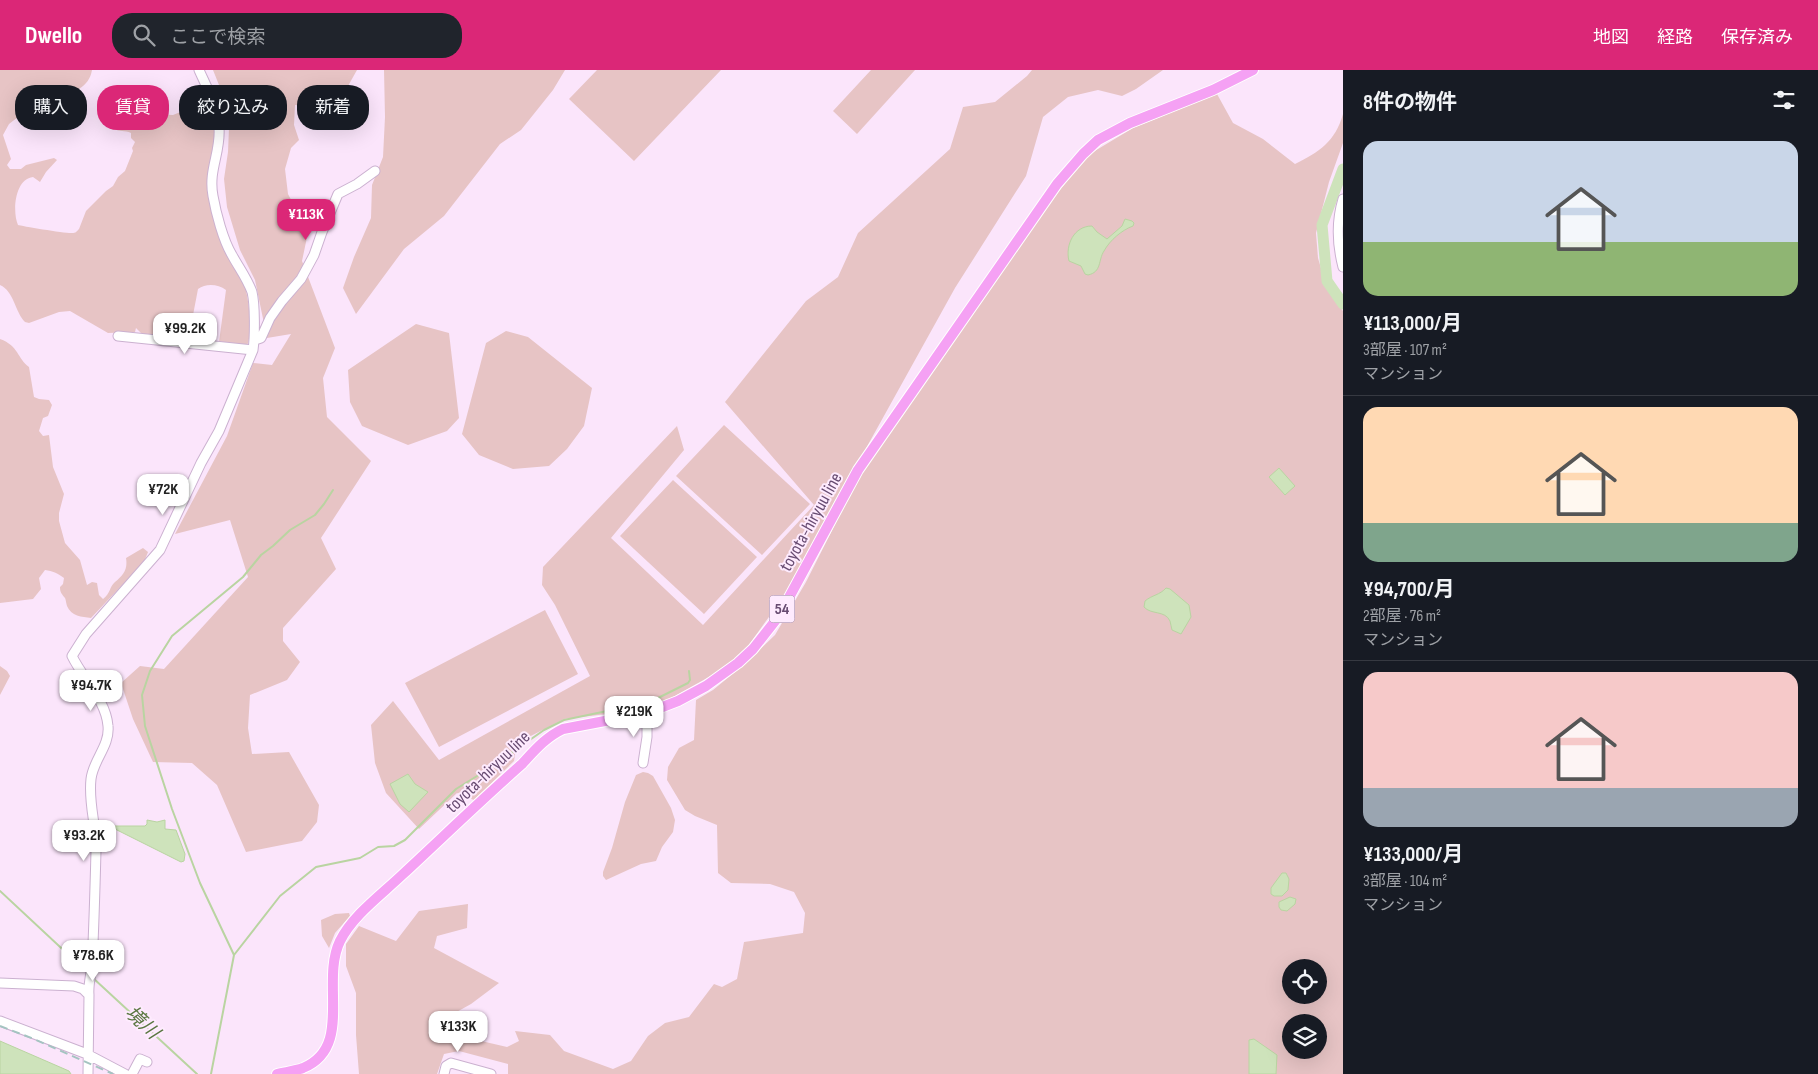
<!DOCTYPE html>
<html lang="ja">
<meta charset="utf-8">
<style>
body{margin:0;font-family:"Sofia Sans Condensed","Noto Sans JP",sans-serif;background:#20242c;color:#f1f3f6;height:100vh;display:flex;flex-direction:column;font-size:19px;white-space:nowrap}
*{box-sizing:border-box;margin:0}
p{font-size:16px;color:#9ea1a6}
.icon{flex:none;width:28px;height:28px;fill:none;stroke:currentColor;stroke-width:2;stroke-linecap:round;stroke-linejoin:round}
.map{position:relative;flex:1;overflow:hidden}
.sheet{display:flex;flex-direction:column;background:#171b24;width:475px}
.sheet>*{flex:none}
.banner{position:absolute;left:15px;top:15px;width:475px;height:45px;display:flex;gap:10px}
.fabs{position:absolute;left:1282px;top:889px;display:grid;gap:10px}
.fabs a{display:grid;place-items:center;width:45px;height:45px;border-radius:50%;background:#171b24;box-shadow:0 5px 20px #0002;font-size:25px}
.price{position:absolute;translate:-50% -42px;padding:0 11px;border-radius:10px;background:#fff;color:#222;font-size:16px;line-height:32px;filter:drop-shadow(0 1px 2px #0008)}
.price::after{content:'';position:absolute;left:50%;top:30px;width:15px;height:11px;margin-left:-8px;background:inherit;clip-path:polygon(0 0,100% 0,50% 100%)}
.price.active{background:#db2777;color:#fff}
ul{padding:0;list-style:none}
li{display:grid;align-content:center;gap:10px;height:265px;padding:0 20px}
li+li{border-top:1px solid #363941}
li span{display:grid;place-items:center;height:155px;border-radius:15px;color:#555}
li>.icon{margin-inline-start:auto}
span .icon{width:90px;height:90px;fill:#fffc;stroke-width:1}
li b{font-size:21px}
h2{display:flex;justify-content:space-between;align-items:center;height:60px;padding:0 20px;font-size:21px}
.chip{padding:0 18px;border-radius:20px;background:#171b24;box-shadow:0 5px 20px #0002;font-size:18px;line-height:45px}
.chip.active{background:#db2777;color:#fff}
header{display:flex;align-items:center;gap:30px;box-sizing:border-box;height:70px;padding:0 25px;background:#db2777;color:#fff}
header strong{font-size:24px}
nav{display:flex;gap:28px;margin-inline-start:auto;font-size:18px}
.search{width:350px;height:45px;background:#20242c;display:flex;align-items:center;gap:12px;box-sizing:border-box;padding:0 18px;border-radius:20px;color:#9ea1a6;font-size:19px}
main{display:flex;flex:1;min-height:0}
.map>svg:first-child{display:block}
.green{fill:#e7c4c5;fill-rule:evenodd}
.water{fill:#cee3bb;stroke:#b9d4a1}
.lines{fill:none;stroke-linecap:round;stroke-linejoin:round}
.stream{stroke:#b9d4a1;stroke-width:2}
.river{stroke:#cee3bb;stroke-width:11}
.minor-casing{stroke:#cbb1d0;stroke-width:11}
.major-casing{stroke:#fff;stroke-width:12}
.minor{stroke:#fff;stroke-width:9}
.major{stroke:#f5a1f4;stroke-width:10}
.rail{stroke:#a4c4c1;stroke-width:2;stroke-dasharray:8 5;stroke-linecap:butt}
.labels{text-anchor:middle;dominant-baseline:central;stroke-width:4;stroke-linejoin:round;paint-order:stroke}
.shield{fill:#feebfe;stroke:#957c9c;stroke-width:1}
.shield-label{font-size:16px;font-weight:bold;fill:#684c72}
.street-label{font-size:18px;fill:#684c72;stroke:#feebfe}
.water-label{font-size:19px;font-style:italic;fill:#597640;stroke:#feebfe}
</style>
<header>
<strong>Dwello</strong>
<div class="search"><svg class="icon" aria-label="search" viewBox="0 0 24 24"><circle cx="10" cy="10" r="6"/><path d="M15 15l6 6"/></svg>ここで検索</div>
<nav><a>地図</a><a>経路</a><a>保存済み</a></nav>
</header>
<main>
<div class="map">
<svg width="1343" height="1004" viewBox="0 0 1343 1004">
<rect width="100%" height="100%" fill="#fbe5fb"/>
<path class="green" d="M0,0H92C89,18 73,22 59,28L57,31L36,42L18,47L9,54L3,65L11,89L7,95L10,99H21L26,95L54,88L57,90L46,102L40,112L33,107C15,109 12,141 18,155C21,156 69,164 72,163C76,163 76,162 79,159L86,141L106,121L113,116L118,107L125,101L133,81L132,78L135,72L131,68V63C125,60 119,62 115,59L117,53L127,48L145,53L148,52L153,44L173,45L183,41L193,30L204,29L207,31L215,55L214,71L207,110L210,130L246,220C249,235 253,262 247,276L219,272L226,220C218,214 206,213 198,219L189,266L186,270L143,265L136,258L135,262L108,263L70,241L59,242L29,253L25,252C15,242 14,221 0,215Z
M213,0H357L348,16L340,36L321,53L318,37L295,35L294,55L299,70L291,78L285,99L288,124L298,143L310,153L302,191L335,278L323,308L327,347L371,391L321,468L336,499L283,558V571L300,592L287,610L250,625L248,658L252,684L289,682L319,735L317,752L302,771L246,782L217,715L192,693L153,692L133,649L121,613L140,596L164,599L248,507L230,450L175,464L227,366L253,293L272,295L291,264L267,268L255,210L240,180L227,137L224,109L228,82L229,58L221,20Z
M384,0H565L553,20L521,60L500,74L444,146L404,179L356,244L343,218L354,187L371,148L372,115L383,87L385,47Z
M597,0H721L634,91L569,29Z
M871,0H915L857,64L833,41Z
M1032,0H1163L1136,19L1122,26L1098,20L1068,27L1043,47L1026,106L955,218L784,526L743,583L716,603L664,632L624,642L564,649L517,673L514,691L474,730L457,723L419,759L386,723L375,693L371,655L393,631L439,690L590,606L555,535L542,515L543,497L677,356L684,380L611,468L703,555L814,435L725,332L806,231L838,207L858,163L950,79L963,37L995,32L1027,6Z
M1217,24L1233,53L1263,69L1295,94C1319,82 1335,72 1343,44V73L1329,112L1316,163L1318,188L1327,219L1343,241V1004H508V994L459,981L444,984L437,1004H359L356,965V923L346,896V874L359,856L396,871L419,841L468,834L467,858L437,866L434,878L499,913L471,934L453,944L456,959L464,967L507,977L519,971L515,961L550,965L564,981L613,999L631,991L648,966L665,953L689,947L714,914L722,917L737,909L744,872L803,863L805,843L794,822L770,814L731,813L718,803L717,755L695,746L685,740L667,710L668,697L679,678L694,670L696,630L713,620L746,593L775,565L806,512L859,407L1051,131L1088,85L1133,58ZM1291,898H1319V925H1291ZM1291,952H1319V980H1291Z
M416,254L449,263L459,348L447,361L408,375L362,356L350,332L348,300Z
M506,261L528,267L592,318L584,356L567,379L549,396L513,399L479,385L462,364L486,273Z
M0,269C19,276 17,288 29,297L34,327L39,329L49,330L52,335L48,346L43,348L39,361L43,366L49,365L53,397L64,424L59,443V451L65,473L80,490L87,515L92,512L97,513L99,525L103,529C111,523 109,517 115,512C123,505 128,500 126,488L143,478L148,482L144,492L91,548C82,547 71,546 67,536C66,533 66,530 65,528C62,524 60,523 60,517L63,514L64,508C57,503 53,501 45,500L39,508L41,519L33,529L0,533Z
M724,355L810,434L762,485L676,406Z
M673,410L757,487L704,544L620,466Z
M545,540L578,604L439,677L405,613Z
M0,596L7,601L10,606L0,625Z
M643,702L648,703L653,706L671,738L675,750L673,762L662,777L656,791L641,794L606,810L603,806V802L612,778L625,732L636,705Z
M349,843L350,846L335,863L329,878L322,866L321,850L335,844Z"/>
<path class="water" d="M1125,149L1132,151L1134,153L1133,156C1122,160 1110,170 1104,181C1098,190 1102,202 1088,205L1085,204L1081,196L1069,191C1065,175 1074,156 1092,156L1097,162L1107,169L1122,156Z
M1279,398L1295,416L1285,425L1269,407Z
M1166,518L1170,519L1189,535L1191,547L1181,564L1172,560C1171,557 1171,554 1170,551C1165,540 1151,545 1144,537L1145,531C1152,525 1160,525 1166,518Z
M408,704L415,714L428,722L409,742L400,734L390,714Z
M147,750L157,752L165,750V759L176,760L185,784L184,791L181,792L115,759V756H145L147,754Z
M1282,803H1286L1289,809L1288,820L1282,826H1274L1271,824V818Z
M1290,827L1296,829L1295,834L1287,841L1281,840L1279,837V832Z
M1254,969L1277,985L1276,1004H1249V970Z
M0,971L69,1001L71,1004H0Z"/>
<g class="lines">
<path class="stream" d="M0,821L88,903
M234,885L200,813L172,739L145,656L142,625L150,601L172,566L243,507L261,485L273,476L290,460L315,445L324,434L333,420
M93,908L197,1004
M211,1004L234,885L280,826L316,797L360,788L378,777L394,776L405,770L456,719L490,698L544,660L564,650L650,632L688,613L690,610L689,601"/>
<path class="river" d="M1343,99L1322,155L1327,211L1343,234"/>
<g class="minor-casing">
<path id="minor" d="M1343,129C1336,152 1337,174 1343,197
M118,266L253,280
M255,270L261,268L270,248L282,231L301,209L314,185L322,162L338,124L357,114L375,101
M643,693L647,667V643
M0,913L74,916L83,919L89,925L88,1004
M89,925C88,915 91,905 92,895C94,857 95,819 96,781C97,757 88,734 91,709C93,690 110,676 108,656C106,630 83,609 72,586L86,564L160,480L201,393L219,361L253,280C255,266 255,234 252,222C247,208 239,198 232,185C223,170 216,143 213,126C208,100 221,82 219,58C218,38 207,18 199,0
M0,951L87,984L125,1004
M132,1004L140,989L147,992
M444,1004L446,996L451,993L491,1004"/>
</g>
<g class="major-casing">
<path id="major" d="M277,1004C285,1002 295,1001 303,998C354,977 320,912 340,871C353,845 381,825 402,805C442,768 481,730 522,694C535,680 546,667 563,659L647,643L678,631L706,616L738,593L753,579L779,546L858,400L1057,114L1083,84L1098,70L1130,53L1213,20L1253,0"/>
</g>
<use href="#minor" class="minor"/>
<use href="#major" class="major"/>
<path class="rail" d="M0,956L34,969L113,1004"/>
</g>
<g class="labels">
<rect class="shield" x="769.5" y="525.5" width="25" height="27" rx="4"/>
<g class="shield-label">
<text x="782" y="539">54</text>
</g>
<g class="street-label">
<text transform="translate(811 452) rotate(-61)">toyota-hiryuu line</text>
<text transform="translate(488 702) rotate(-44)">toyota-hiryuu line</text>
</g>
<g class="water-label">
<text transform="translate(142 953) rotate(43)">境川</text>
</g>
</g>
</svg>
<div class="fabs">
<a><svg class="icon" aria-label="locate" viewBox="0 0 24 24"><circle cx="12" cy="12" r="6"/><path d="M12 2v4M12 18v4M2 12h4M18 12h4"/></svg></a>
<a><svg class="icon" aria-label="layers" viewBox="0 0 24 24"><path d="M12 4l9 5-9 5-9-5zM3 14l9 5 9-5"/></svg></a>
</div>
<b class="price active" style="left:306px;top:171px">¥113K</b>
<b class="price" style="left:185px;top:285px">¥99.2K</b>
<b class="price" style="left:163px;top:446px">¥72K</b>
<b class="price" style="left:91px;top:642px">¥94.7K</b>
<b class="price" style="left:634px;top:668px">¥219K</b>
<b class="price" style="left:84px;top:792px">¥93.2K</b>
<b class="price" style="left:93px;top:912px">¥78.6K</b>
<b class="price" style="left:458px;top:983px">¥133K</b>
<div class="banner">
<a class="chip">購入</a>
<a class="chip active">賃貸</a>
<a class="chip">絞り込み</a>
<a class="chip">新着</a>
</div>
</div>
<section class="sheet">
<h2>8件の物件<svg class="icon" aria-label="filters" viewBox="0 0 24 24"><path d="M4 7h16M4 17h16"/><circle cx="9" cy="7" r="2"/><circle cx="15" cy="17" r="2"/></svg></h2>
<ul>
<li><span style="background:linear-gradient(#c9d6e8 65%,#8fb573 0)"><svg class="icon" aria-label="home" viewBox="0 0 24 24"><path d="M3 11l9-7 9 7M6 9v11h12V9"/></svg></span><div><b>¥113,000/月</b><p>3部屋 · 107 m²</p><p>マンション</p></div></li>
<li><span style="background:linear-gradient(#ffd9b3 75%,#7fa58c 0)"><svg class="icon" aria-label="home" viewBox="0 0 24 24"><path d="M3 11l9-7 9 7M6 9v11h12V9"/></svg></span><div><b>¥94,700/月</b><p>2部屋 · 76 m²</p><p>マンション</p></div></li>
<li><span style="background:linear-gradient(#f6c9c9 75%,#9aa5b1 0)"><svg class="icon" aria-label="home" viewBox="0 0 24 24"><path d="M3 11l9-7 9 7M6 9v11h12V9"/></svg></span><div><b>¥133,000/月</b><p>3部屋 · 104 m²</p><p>マンション</p></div></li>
</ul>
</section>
</main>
